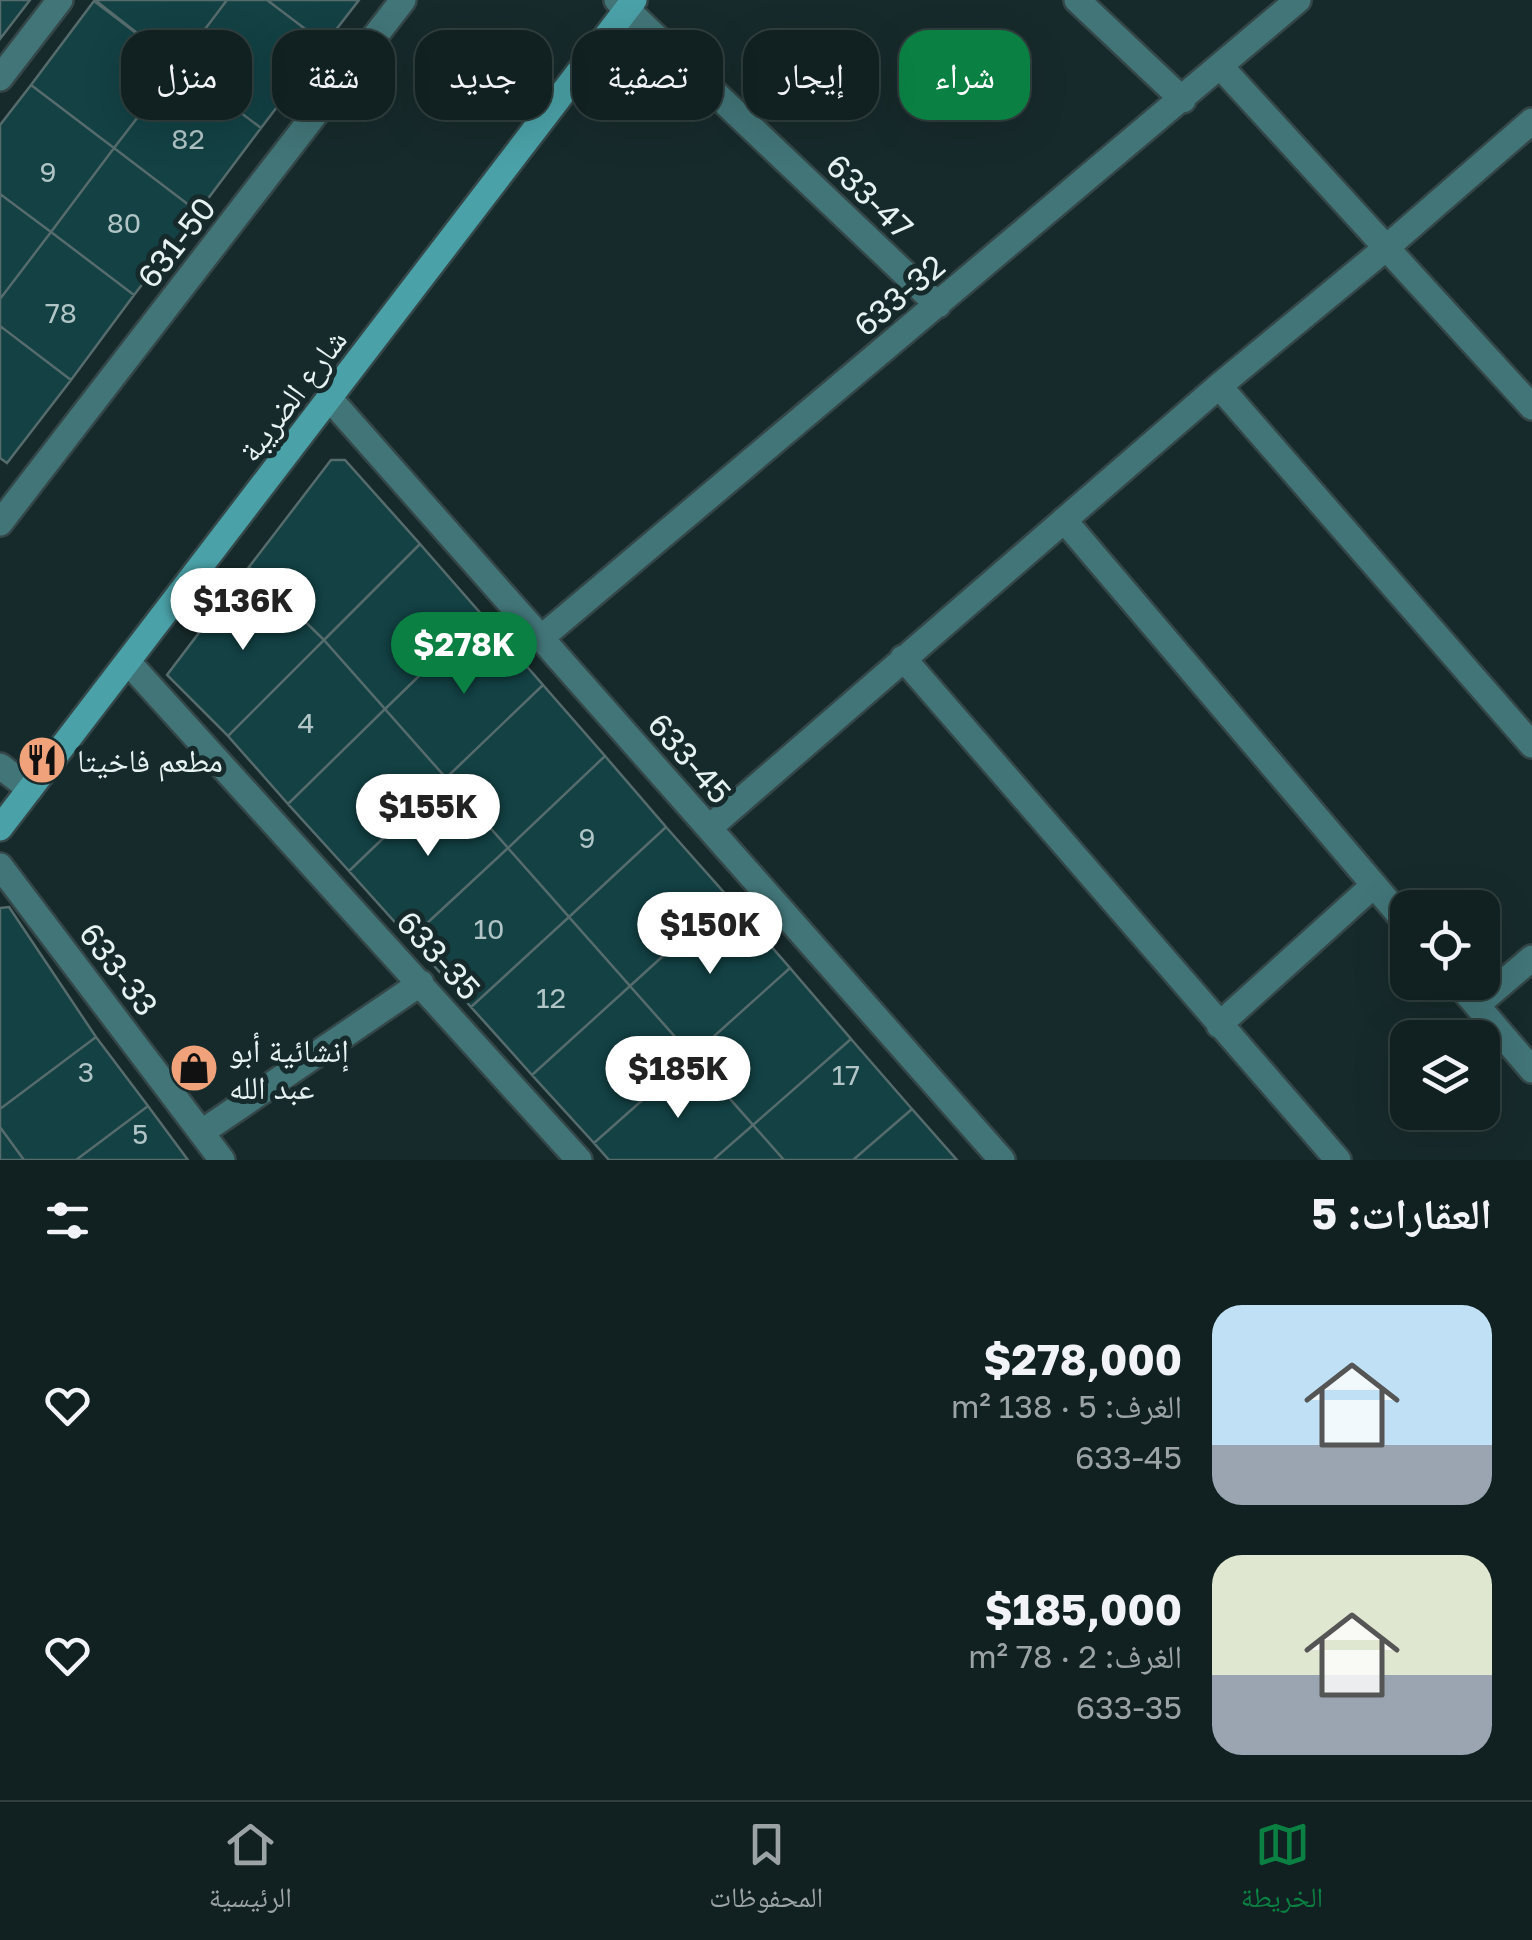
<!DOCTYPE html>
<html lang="ar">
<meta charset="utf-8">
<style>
body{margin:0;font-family:"Golos Text","Noto Naskh Arabic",sans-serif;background:#1a2829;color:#f1f3f6;direction:rtl;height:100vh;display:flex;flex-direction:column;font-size:38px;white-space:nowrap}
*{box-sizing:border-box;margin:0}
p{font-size:32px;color:#9ca3a5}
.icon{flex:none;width:55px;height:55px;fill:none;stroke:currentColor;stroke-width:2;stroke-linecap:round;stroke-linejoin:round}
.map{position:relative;height:1160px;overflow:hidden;direction:ltr}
.side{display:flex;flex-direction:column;background:#112020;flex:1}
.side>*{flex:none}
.top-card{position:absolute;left:30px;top:30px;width:1000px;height:90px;direction:rtl;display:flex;gap:20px}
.controls{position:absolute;left:1390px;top:890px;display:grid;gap:20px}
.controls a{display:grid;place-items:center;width:110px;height:110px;border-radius:20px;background:#112020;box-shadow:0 10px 40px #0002,0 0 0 2px #303e3e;font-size:50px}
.price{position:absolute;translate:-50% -85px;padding:0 22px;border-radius:35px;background:#fff;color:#222;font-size:32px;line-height:65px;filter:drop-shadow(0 2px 5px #0008)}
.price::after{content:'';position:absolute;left:50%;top:60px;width:30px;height:22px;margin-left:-15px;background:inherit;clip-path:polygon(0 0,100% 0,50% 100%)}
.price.selected{background:#0b8043;color:#fff}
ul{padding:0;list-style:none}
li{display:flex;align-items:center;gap:30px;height:250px;padding:0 40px}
li span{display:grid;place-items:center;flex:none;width:280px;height:200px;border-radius:30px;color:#555}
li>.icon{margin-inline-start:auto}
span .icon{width:120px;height:120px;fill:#fffc;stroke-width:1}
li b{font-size:42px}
h2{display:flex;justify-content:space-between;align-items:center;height:120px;padding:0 40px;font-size:42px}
.pill{padding:0 35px;border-radius:30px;background:#112020;box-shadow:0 10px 40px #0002,0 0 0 2px #303e3e;font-size:35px;line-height:90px}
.pill.selected{background:#0b8043;color:#fff}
.tab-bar{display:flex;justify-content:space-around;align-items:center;height:140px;border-top:2px solid #303e3e;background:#112020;font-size:28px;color:#9ca3a5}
.tab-bar a{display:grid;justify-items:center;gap:5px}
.tab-bar .selected{color:#0b8043}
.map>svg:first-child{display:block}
.building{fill:#134144;stroke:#566b6c;stroke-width:2.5}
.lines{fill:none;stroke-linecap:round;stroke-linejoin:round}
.street-casing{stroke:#344647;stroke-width:30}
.secondary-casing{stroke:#344647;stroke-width:30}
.street{stroke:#427578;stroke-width:25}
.secondary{stroke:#4aa1a7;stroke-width:25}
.labels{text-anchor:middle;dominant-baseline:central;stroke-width:10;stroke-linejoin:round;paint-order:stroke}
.number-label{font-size:28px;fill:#b1c5c6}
.street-label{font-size:32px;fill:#e6f1f2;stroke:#172a2b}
.poi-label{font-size:32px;fill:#e6f1f2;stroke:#172a2b;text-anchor:start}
</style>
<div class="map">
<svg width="1532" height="1160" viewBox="0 0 1532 1160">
<rect width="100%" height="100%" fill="#172a2b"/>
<path class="building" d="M0,0H30L0,39Z
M95,0H227L178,65Z
M227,0H267L325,44L261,128L178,65Z
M267,0H359L325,44Z
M94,1L178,65L114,148L31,85Z
M178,65L261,128L198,212L114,148Z
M31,85L114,148L51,232L0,194V125Z
M114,148L198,212L134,295L51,232Z
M0,194L51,232L0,299Z
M51,232L134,295L71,380L0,326V299Z
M0,326L71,380L7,463L0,458Z
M331,460H345L420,544L324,640L249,567Z
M420,544L482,615L385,709L324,640Z
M249,567L324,640L228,736L167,675Z
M482,615L543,685L446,778L385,709Z
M324,640L385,709L288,804L228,736Z
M543,685L605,756L508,848L446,778Z
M385,709L446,778L349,871L288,804Z
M605,756L666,827L569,917L508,848Z
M446,778L508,848L410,939L349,871Z
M666,827L728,897L630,986L569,917Z
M508,848L569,917L471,1007L410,939Z
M728,897L790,968L692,1056L630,986Z
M9,907L96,1037L0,1109V908Z
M569,917L630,986L532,1075L471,1007Z
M790,968L851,1039L753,1125L692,1056Z
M630,986L692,1056L594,1143L532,1075Z
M96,1037L148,1106L76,1160H24L0,1127V1109Z
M851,1039L912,1109L853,1160H784L753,1125Z
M692,1056L753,1125L713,1160H609L594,1143Z
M148,1106L188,1160H76Z
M912,1109L957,1160H853Z
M753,1125L784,1160H713Z
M0,1127L24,1160H0Z"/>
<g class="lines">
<g class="street-casing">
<path id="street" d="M617,0L938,305
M1077,0L1183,100
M1221,67L1532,407
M0,78L60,0
M1219,386L1532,745
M330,399L1002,1160
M1064,520L1408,925
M0,523L403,0
M541,638L1298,0
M903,658L1338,1160
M128,662L579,1160
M0,766L30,789
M709,828L1219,386L1386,248L1532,121
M0,866L222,1160
M1457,982L1532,1070
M1477,1005L1532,958
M1219,1025L1374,885
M202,1132L421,983"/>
</g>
<g class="secondary-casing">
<path id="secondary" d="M0,828L634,0"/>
</g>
<use href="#street" class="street"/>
<use href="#secondary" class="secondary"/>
</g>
<defs>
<g id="restaurant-disc" transform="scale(2.5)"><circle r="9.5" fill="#f0a27a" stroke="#172a2b"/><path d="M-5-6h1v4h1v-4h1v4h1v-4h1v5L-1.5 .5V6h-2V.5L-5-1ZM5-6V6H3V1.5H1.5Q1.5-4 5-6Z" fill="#111"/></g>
<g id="shop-disc" transform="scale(2.5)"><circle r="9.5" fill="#f0a27a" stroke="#172a2b"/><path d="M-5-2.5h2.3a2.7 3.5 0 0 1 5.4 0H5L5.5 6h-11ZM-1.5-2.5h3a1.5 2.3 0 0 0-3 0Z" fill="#111"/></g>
</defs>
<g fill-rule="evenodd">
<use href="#restaurant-disc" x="42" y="760"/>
<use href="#shop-disc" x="194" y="1068"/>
</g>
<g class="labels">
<g class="number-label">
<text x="188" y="138">82</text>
<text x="48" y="171">9</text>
<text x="124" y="222">80</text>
<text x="61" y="312">78</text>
<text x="306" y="722">4</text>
<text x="587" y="837">9</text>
<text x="489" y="928">10</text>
<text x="551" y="997">12</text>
<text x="86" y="1071">3</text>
<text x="846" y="1074">17</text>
<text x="140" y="1133">5</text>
</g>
<g class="street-label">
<text transform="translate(870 196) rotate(44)">633-47</text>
<text transform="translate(176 242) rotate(-52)">631-50</text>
<text transform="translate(899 295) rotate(-40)">633-32</text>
<text transform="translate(292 395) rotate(-53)">شارع الضريبة</text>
<text transform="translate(690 758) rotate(49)">633-45</text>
<text transform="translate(439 955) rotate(48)">633-35</text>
<text transform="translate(119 969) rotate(53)">633-33</text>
</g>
<g class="poi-label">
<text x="77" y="760">مطعم فاخيتا</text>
<text x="229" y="1050">إنشائية أبو<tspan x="229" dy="37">عبد الله</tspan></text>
</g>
</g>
</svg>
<div class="controls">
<a><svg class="icon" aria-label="locate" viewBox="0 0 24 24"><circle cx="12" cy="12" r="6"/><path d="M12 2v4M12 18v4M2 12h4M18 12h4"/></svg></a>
<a><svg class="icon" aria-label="layers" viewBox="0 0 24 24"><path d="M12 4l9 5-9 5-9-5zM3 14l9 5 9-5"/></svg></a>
</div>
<b class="price" style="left:243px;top:653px">$136K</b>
<b class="price selected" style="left:464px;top:697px">$278K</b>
<b class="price" style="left:428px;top:859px">$155K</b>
<b class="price" style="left:710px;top:977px">$150K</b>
<b class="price" style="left:678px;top:1121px">$185K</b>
<div class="top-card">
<a class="pill selected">شراء</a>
<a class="pill">إيجار</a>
<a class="pill">تصفية</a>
<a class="pill">جديد</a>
<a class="pill">شقة</a>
<a class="pill">منزل</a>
</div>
</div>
<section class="side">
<h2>العقارات: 5<svg class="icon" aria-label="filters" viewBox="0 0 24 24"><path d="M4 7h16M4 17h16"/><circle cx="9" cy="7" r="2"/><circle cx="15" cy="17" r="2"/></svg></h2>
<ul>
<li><span style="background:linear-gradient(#bfe0f5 70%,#9aa5b1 0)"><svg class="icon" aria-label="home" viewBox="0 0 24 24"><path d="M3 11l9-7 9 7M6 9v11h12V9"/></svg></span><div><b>$278,000</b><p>الغرف: 5 · 138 m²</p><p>633-45</p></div><svg class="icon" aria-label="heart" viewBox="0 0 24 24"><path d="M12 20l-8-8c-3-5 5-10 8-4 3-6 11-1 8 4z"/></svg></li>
<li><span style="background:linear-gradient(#dfe7d0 60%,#9aa5b1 0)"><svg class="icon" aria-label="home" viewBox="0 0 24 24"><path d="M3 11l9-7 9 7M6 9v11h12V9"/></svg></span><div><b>$185,000</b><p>الغرف: 2 · 78 m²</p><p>633-35</p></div><svg class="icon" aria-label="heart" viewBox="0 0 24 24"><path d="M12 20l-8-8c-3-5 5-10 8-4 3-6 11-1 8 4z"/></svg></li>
</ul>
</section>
<nav class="tab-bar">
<a class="selected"><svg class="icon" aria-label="map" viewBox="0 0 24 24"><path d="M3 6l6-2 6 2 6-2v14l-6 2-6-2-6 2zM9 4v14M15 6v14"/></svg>الخريطة</a>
<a><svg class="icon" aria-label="saved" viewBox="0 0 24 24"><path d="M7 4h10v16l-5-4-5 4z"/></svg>المحفوظات</a>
<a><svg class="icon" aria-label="home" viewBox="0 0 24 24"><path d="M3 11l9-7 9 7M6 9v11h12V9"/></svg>الرئيسية</a>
</nav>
